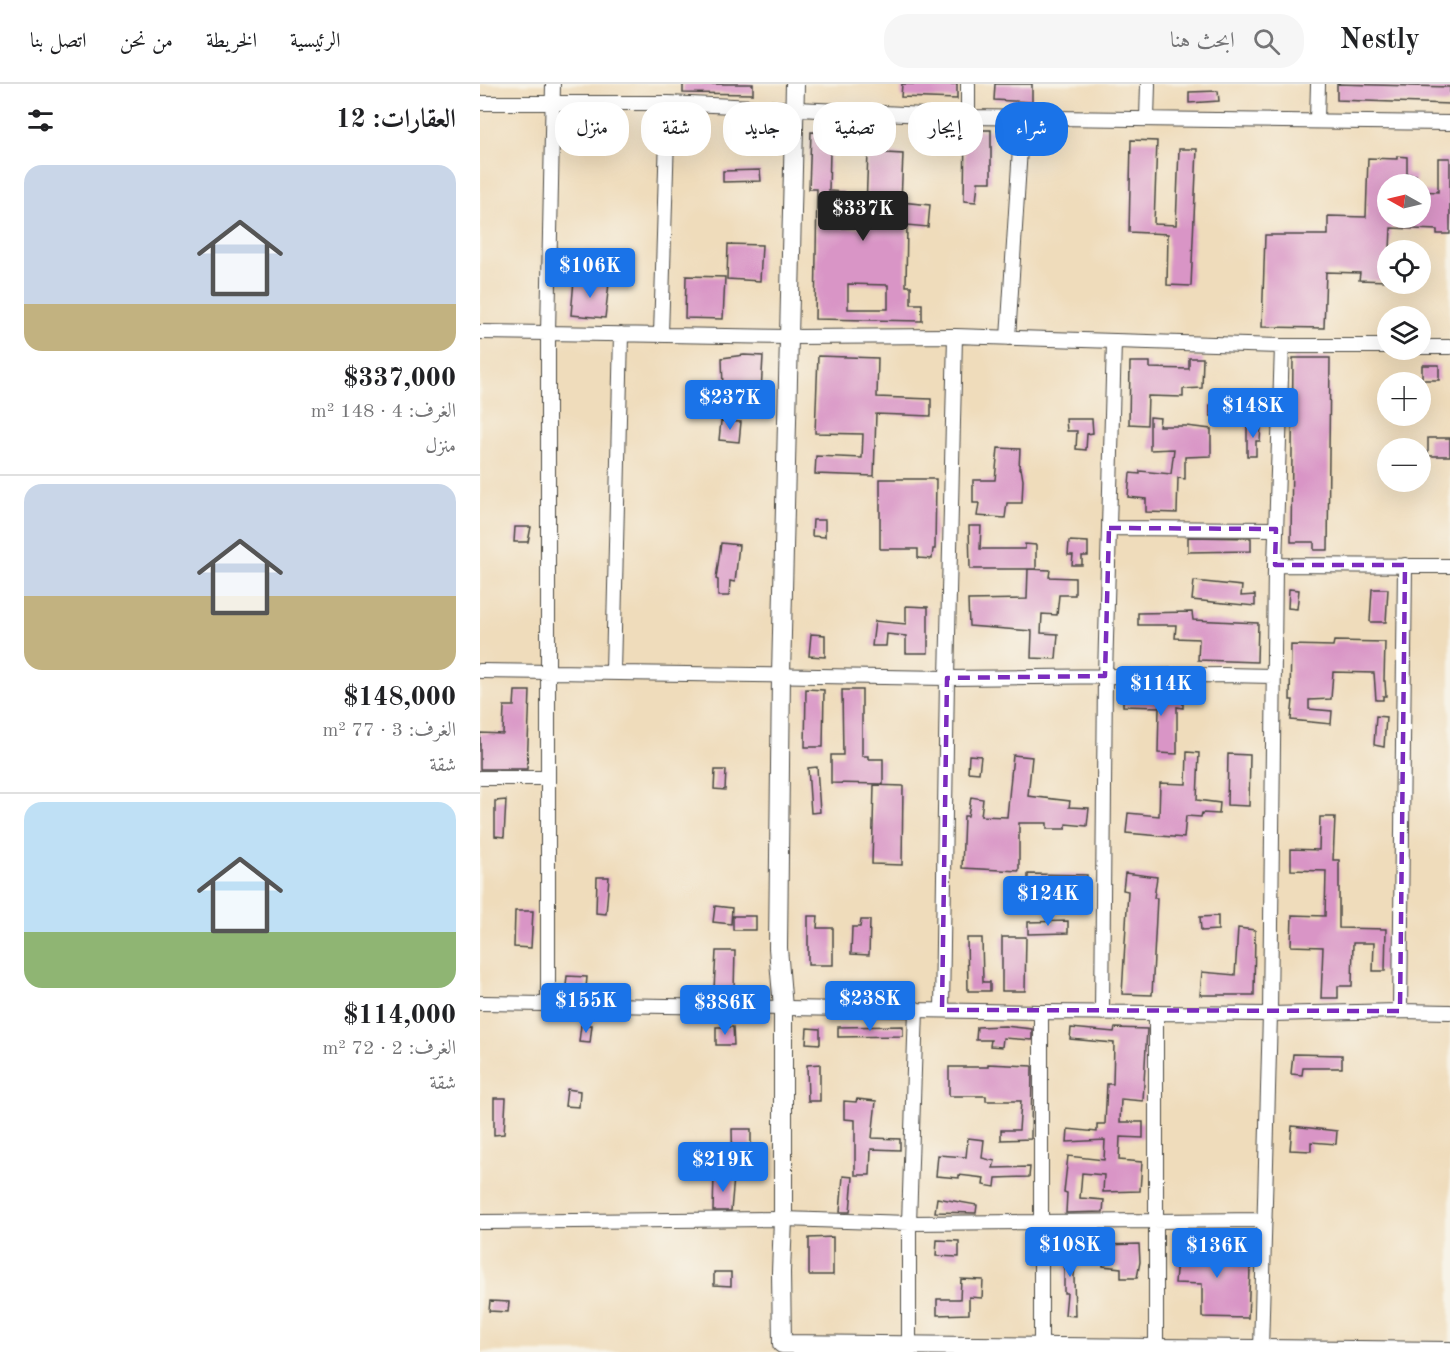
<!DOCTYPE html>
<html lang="ar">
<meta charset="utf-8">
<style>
body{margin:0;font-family:"Old Standard TT",Amiri,serif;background:#f6f6f6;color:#202124;direction:rtl;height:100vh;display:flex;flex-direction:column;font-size:22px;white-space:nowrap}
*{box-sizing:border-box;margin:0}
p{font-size:20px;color:#757577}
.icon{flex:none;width:33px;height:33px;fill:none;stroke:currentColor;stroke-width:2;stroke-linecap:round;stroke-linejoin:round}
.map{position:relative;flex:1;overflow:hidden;direction:ltr}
.panel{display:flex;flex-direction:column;background:#fff;width:480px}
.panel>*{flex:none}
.hud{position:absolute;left:18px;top:18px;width:570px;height:54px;direction:rtl;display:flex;gap:12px}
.needle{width:39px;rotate:278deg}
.controls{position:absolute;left:897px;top:90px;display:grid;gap:12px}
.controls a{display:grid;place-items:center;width:54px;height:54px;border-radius:50%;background:#fff;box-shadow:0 6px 24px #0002;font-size:30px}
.price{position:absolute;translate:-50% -51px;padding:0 14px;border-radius:6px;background:#1a73e8;color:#fff;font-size:20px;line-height:39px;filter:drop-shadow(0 2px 3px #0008)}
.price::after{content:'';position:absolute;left:50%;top:36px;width:18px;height:14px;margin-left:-9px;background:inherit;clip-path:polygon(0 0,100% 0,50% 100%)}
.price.current{background:#222;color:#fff}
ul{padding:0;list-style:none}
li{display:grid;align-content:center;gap:12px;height:318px;padding:0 24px}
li+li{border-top:2px solid #e0e0e0}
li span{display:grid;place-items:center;height:186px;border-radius:18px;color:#555}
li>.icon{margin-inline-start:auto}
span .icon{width:108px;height:108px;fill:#fffc;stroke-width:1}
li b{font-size:26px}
h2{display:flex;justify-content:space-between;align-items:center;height:72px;padding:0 24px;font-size:26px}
.pill{padding:0 21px;border-radius:24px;background:#fff;box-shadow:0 6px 24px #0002;font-size:21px;line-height:54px}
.pill.current{background:#1a73e8;color:#fff}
header{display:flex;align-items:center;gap:36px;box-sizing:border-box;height:84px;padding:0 30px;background:#fff;border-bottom:2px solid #e0e0e0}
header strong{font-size:28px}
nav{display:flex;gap:33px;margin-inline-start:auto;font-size:21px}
.search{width:420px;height:54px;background:#f6f6f6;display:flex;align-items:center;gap:15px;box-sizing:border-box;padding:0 21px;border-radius:24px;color:#757577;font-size:22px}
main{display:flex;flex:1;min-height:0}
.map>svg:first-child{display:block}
.building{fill:#d995c6;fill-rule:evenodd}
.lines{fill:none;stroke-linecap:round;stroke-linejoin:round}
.minor-casing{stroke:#484641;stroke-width:16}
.tertiary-casing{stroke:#484641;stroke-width:20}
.minor{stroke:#fff;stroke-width:14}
.tertiary{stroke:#fff;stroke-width:18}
.marked{fill:none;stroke:#7b2cbf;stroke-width:4.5;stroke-dasharray:12 8;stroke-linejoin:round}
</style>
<header>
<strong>Nestly</strong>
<div class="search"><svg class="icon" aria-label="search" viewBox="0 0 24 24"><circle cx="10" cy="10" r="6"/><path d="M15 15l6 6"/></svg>ابحث هنا</div>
<nav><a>الرئيسية</a><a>الخريطة</a><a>من نحن</a><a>اتصل بنا</a></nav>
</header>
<main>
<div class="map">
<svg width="970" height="1268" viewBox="0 0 970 1268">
<rect width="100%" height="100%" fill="#f7f3e8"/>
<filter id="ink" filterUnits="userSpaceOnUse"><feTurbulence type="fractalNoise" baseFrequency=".0167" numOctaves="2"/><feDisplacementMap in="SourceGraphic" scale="12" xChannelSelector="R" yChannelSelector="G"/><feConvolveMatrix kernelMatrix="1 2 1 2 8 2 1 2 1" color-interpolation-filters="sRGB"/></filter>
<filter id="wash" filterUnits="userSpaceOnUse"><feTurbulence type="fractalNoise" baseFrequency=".008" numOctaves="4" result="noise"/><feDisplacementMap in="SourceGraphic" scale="24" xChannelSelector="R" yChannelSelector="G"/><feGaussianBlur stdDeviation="1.35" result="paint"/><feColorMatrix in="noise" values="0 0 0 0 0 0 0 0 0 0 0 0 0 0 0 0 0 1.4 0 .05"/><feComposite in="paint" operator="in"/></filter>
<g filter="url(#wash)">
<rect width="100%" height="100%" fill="#efdcbb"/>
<g id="blocks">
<path class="building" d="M203,0H273V10L203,9Z
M422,0H477V15L421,13Z
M515,0H552V18L514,16Z
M857,0L970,3V20L857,16Z
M738,7L739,17L709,19V8Z
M485,46H511V98H498L496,118L484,117Z
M331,48L358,49L357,68H350L349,107L364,108L362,144H382L383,124H386L388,68L423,70L421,118L450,121L448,143L427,141L426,202H431V220H442V237L335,235L337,105H329ZM368,200L408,201V225H368Z
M651,56L677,57L674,140L696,141L699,65H717L711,202L687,201L688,150L649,148Z
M917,72L927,73V90L936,91L935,100H908V134H940V107L958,108V74H970V150H957V146L911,144L910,166H908V197L879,196L880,189L846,188L844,244L782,243L785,151H848V132L886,133L888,74L917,75Z
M280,86L281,97L243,98V87Z
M248,160L282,161L280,197L247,195Z
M206,192L245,193L243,235L205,234Z
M94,196L129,199L125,234L91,231Z
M264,271L283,272L281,308L250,307V305H243L242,274Z
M338,272L398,274L397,313L451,315V332L396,330L394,392L335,390L336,372L382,374L383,350L335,349Z
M709,274H723L722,304L703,305V313L668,312L667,341L649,340L650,278H670V284L709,285Z
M813,274H850L848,466H834V458H811Z
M942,281H959V296H942Z
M730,321H762V332H730Z
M670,333L680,334L679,342H706L731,345V372L705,373V395L698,394L697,429L666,428V415L648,413L650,389L660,390V387L691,390L694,365L670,366Z
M586,335H612L613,349L607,350L606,366L596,365L597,347H587Z
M241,337L261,338L259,358L239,356Z
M767,341L781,342L780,357H776V372H767Z
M948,354H970V372H948Z
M518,364L540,365L539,385L541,384L543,396L542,419H527L525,434L497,432L499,419H493V396H515Z
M400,395H456L455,465H453L452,475L438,474V465H400Z
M333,436H345V453L332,452Z
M489,442H501L500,465H545V460L556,461V485H490Z
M35,443H51L48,458H34Z
M708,453L771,454V467L708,468Z
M589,457L608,458V472H602V481H592L593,471H588Z
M241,459L259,461L255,498L250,497L249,512H238V496L236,495Z
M548,485L570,486L569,493L595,494V511H579L577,531L562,530L561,549L578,550L576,575L551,574L552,547L489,542L488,516L547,515Z
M714,497L762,502L761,512L775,511V522L712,516Z
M809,505L819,506L817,525L808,524Z
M892,505H908L906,538H890Z
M426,522L448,523V569H426V552L407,550L406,562H392L395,537L426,540Z
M712,528L713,536L778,539L777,578L718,576L719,555L695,554L696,541H658V529Z
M331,550L345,551V573L329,572Z
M854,557L905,558L904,597H905L906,612H903V616H896L894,589L853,588L851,615L829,616V625L852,627L851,640L811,636L813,616H810L811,561L853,562Z
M326,605L344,606L343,663H325Z
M362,606H382V672H388V675H403V700L351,699V671H363Z
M35,607H50L47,685H0V649L23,650L24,622H34Z
M643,610L703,611V624L697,623V670L678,669L679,623L643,622Z
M896,632L906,633L904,663L894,661Z
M707,668L719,669L717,716L740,719L739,730L722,729L721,733L706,732L704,754L646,749L648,729L679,732L680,699L706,700Z
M748,670L770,671L769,722L747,721Z
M489,671L501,672L499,689L488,688Z
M533,671L552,673L548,712L590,717L589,723L609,724L607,742L586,740V745H567V739H539V787L482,784L484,732H488L491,713L503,715L501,732L527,733Z
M337,683L340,728L331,729L328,684Z
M235,686H246L245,706L234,705Z
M394,701L423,702L422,781L392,780Z
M26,716L24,753L15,752V717Z
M840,733H855L853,776H859V844L906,845L905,887H893L894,859H873L872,902H858V914H841L843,863L811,862L812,831L845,832L846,787L811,786V765L839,766Z
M645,789L677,793L674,814H677L672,911L642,910L648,807L643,806Z
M548,790L607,791V802L582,801L579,813L569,811L571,801L548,800Z
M117,793H129L126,830L116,829Z
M235,822L252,824L251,840L233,838Z
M35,827H53L51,864L34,863Z
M253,832H276V846H253Z
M328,832H338L337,844H353V881H328Z
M738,832V846L721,847L720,833Z
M381,836H390L389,871L371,870L372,843H380Z
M588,837V849L548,850V838Z
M758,844L775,846L774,911H720L722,888L755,891Z
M522,853H546L545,907H522Z
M487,854H502L503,898H510V907H488Z
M236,867H255L254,906L234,905Z
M87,892L107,893L106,904L86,902Z
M101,941H112L110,959L99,958Z
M423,942V952L358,953V943Z
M525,942L552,945V956L523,954L522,963L510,962L511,956H496L497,943Z
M236,943H253L254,961H236Z
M327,944L340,945V960L326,959Z
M591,944L634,948L635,944L667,945L663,1017L641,1015L640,1038H663V1054L640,1053L639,1076L662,1078L660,1107L623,1108L624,1091L602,1089L600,1114L624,1116L623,1128L586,1129L587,1109L584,1108L588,1072L624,1076L625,1056L587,1058L588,1045L617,1048V1040H625L627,1000H633L634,959L590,955Z
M813,970L862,971V984H823L822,991L811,990Z
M340,980V1017H328L327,981Z
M508,980L552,982L551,1055L521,1056V1046H539L541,1017H506V1012H469V983H508Z
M87,1005L100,1007L99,1023L85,1022Z
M14,1014H26L24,1050L14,1051Z
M377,1015L396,1017L392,1054L420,1055V1066L391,1065L390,1091H375V1036L364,1035V1017L376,1018Z
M812,1042L857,1047L856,1060L831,1058V1067L810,1066Z
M252,1045H271V1092L253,1091Z
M488,1054L504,1056L502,1074L515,1077L513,1084L550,1083L549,1093L516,1094L515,1103L503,1101L504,1094L479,1091V1094L456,1092L458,1071L486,1073Z
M234,1091L254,1093L251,1127H233Z
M363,1092L373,1093L370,1128H360Z
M457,1114L497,1121L496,1129L455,1128Z
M353,1153V1191H329V1154Z
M457,1156L479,1157V1173L456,1172Z
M587,1160L598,1161L594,1192L595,1232L585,1231L587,1209H584V1187Z
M659,1160L660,1178L657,1194H641V1184L623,1182L622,1161Z
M698,1160L734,1161V1176L753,1175L754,1160L771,1162L768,1234L722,1233V1200L695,1199Z
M234,1188H251V1202L234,1201Z
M481,1195L503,1196L502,1214L489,1213V1230L457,1231V1215H480Z
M10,1217L29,1218L28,1228L9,1227Z"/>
</g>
</g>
<g filter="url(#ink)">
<use href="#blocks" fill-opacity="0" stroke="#484641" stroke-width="1.5"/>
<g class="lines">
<g class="minor-casing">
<path id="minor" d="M0,19H188L488,33L970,39
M488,33V0
M667,35L668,0
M837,36L838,0
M0,248L309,253L475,252L802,262H908
M181,251L188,19
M528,254L542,33
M940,263H970
M629,444L796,445
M795,481L970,482
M0,587L467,594L743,591L794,592
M133,588L141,250
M0,694H68
M0,919L561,928L790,930L920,927L970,928
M68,920V249L73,0
M462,926L467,594L475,252
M920,927L925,481
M561,928V1268
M622,929L625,592L634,257
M676,929V1268
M0,1138L303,1135L429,1139L785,1136
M781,1266L790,930L795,481L802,262
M429,1268V1139L436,925"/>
</g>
<g class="tertiary-casing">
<path id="tertiary" d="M315,0L301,591L298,864L303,924V1135L301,1188L302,1260L970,1267"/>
</g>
<use href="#minor" class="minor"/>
<use href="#tertiary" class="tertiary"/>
</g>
</g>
<path class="marked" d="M629,444L796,445L795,481H925L920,927L462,926L467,594L625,592Z"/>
</svg>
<div class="controls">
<a><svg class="needle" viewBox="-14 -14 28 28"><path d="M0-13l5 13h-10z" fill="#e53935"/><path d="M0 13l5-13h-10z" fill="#757577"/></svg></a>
<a><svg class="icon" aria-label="locate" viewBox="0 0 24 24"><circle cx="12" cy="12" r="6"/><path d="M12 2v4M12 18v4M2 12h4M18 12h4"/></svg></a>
<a><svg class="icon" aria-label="layers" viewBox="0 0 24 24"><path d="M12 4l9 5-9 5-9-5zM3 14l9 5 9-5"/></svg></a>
<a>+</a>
<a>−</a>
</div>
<b class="price current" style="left:383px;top:158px">$337K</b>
<b class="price" style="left:110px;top:215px">$106K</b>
<b class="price" style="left:250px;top:347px">$237K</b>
<b class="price" style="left:773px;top:355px">$148K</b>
<b class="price" style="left:681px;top:633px">$114K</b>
<b class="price" style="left:568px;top:843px">$124K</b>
<b class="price" style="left:390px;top:948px">$238K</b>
<b class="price" style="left:106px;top:950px">$155K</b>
<b class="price" style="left:245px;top:952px">$386K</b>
<b class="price" style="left:243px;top:1109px">$219K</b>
<b class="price" style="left:590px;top:1194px">$108K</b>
<b class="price" style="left:737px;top:1195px">$136K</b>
<div class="hud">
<a class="pill current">شراء</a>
<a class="pill">إيجار</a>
<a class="pill">تصفية</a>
<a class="pill">جديد</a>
<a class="pill">شقة</a>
<a class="pill">منزل</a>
</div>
</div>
<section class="panel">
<h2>العقارات: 12<svg class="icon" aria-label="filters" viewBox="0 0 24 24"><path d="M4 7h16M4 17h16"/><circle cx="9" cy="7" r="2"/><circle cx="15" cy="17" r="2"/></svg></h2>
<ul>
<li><span style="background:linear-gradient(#c9d6e8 75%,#c2b280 0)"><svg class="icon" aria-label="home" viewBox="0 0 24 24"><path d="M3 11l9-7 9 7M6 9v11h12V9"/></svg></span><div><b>$337,000</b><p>الغرف: 4 · 148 m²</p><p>منزل</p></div></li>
<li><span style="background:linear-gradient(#c9d6e8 60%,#c2b280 0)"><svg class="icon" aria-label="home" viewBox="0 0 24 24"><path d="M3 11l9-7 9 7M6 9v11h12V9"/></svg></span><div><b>$148,000</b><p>الغرف: 3 · 77 m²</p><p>شقة</p></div></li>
<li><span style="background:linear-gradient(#bfe0f5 70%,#8fb573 0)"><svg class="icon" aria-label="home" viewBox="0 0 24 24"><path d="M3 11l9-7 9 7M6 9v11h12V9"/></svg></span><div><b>$114,000</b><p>الغرف: 2 · 72 m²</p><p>شقة</p></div></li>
</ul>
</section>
</main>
